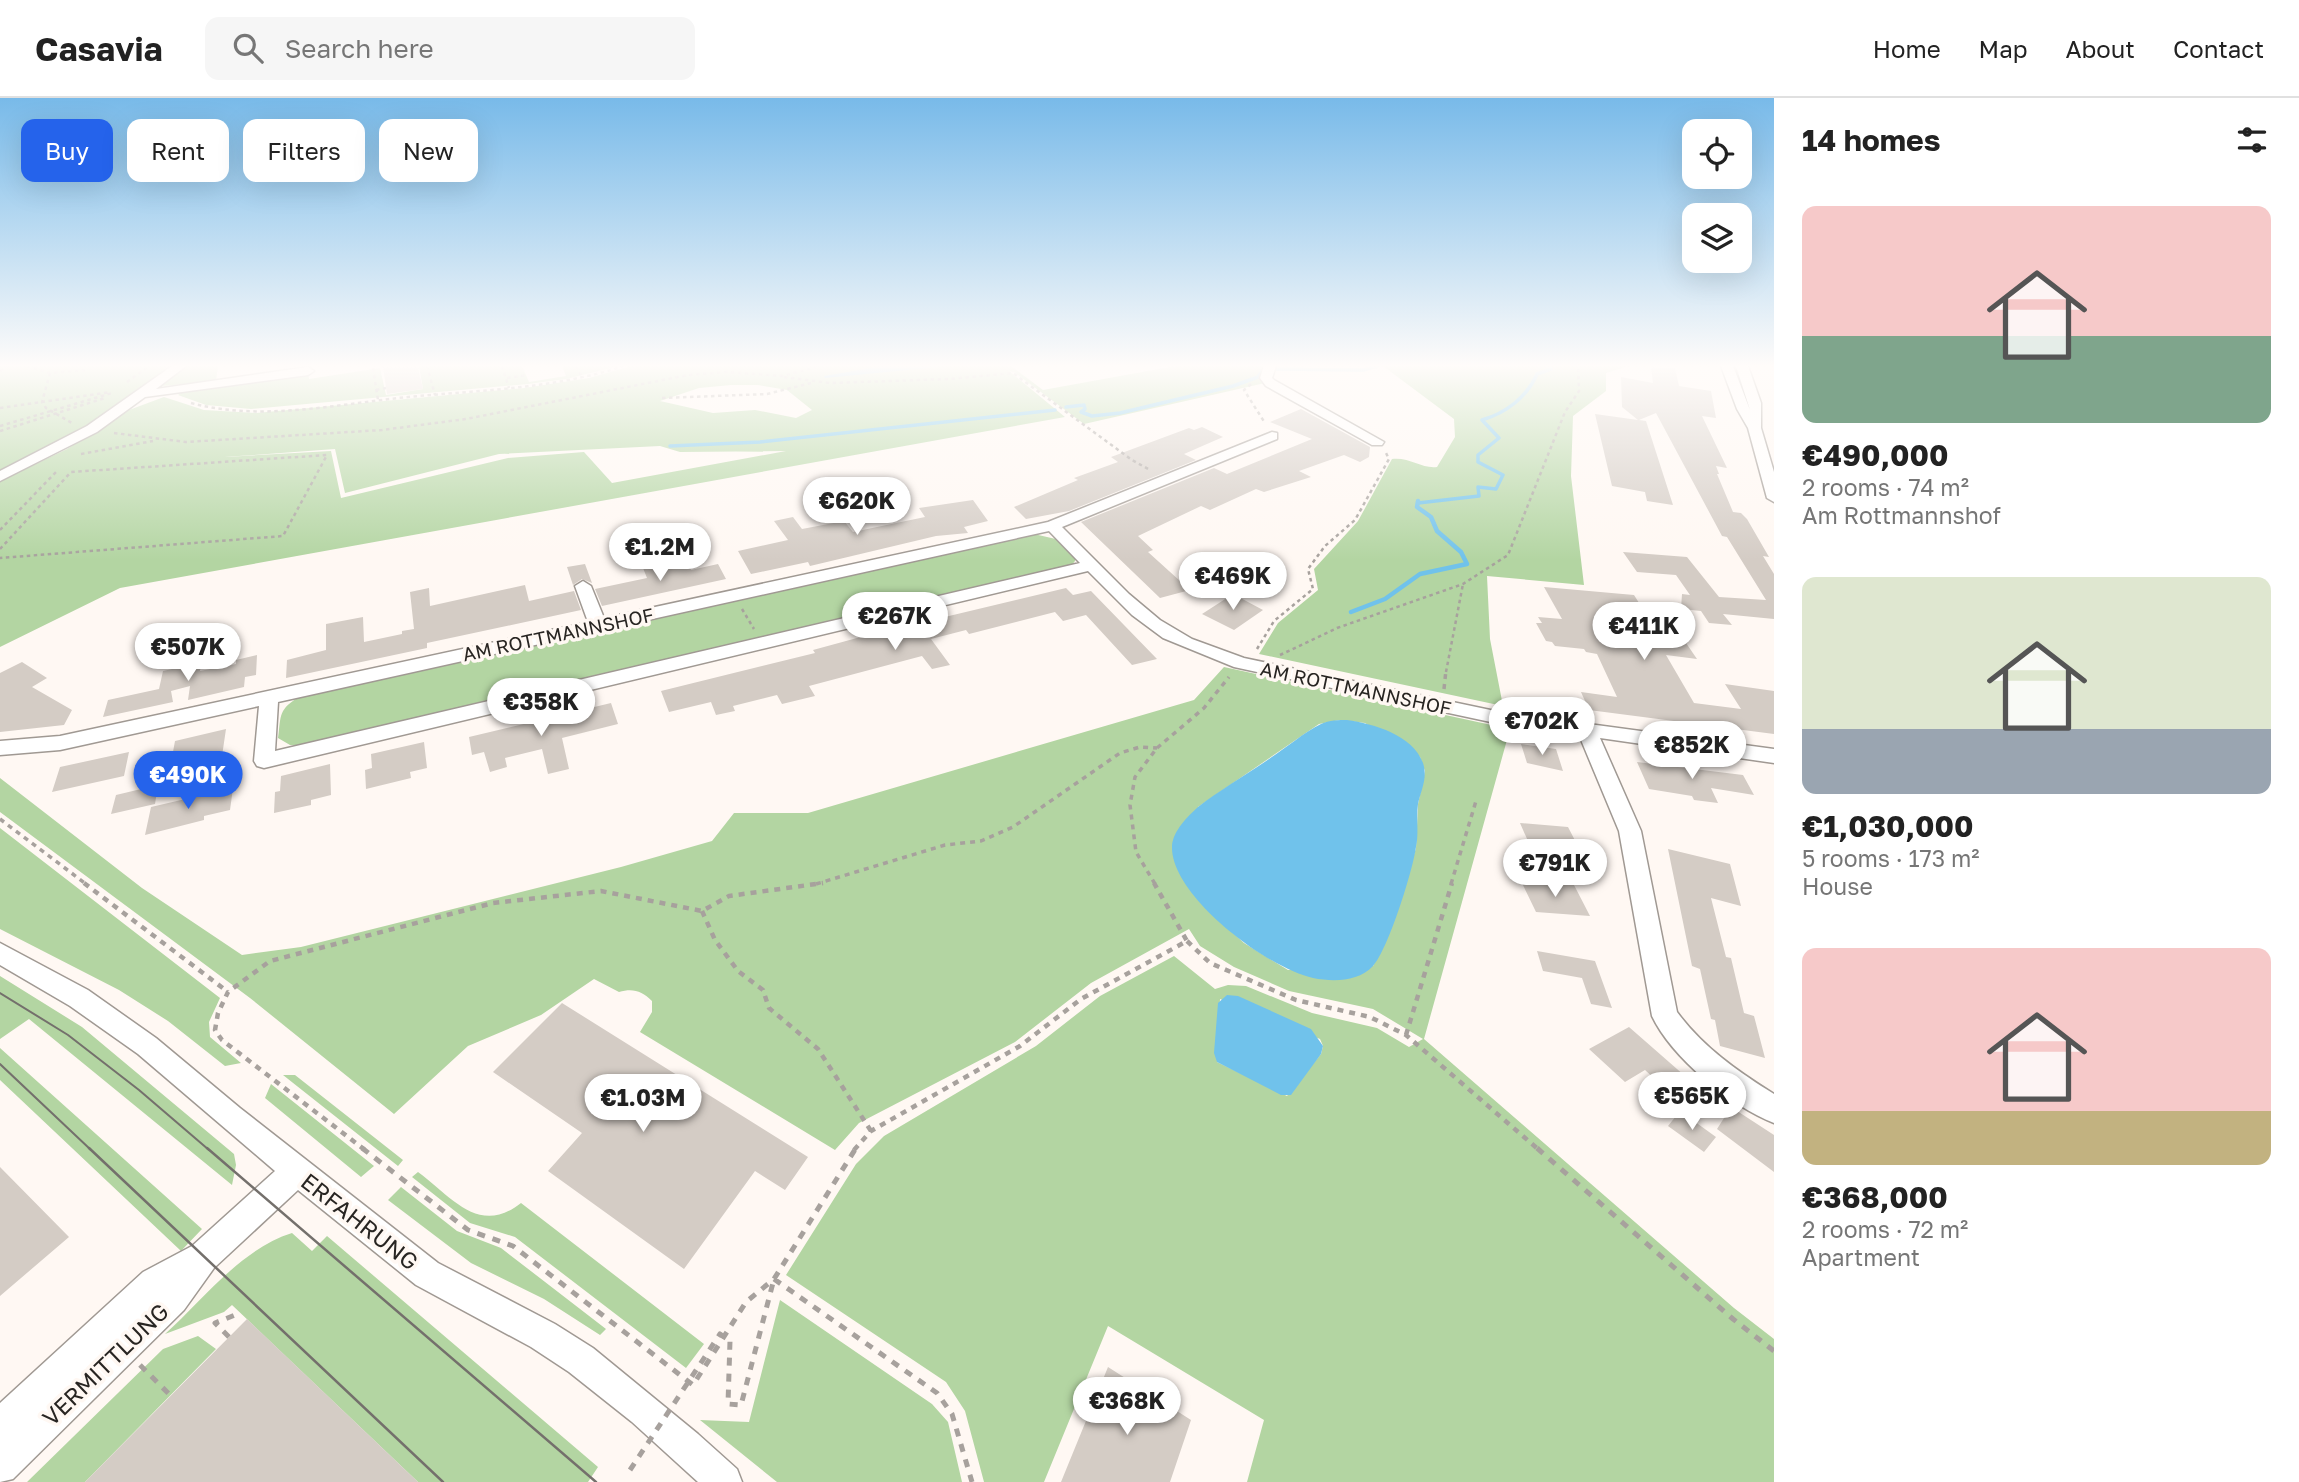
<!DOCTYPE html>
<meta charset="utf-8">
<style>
body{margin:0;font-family:"Golos Text",sans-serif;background:#f6f6f6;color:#222;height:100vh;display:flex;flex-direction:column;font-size:26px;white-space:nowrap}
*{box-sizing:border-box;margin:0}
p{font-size:23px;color:#767676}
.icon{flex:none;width:38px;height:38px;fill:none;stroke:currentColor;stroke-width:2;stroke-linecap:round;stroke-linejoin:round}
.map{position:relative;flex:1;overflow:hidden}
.sheet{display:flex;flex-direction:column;background:#fff;width:525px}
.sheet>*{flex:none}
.guide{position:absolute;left:21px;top:21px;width:665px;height:63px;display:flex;gap:14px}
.controls{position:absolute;left:1682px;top:21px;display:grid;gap:14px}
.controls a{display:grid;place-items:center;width:70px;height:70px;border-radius:14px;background:#fff;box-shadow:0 7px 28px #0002;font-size:35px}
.price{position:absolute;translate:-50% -60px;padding:0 16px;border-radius:24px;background:#fff;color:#222;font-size:23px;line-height:46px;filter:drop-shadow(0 2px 4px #0008)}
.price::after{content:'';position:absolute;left:50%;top:42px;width:21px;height:16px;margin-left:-10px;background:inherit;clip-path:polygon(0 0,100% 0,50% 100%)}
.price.selected{background:#2563eb;color:#fff}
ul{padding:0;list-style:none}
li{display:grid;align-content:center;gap:14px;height:371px;padding:0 28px}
li span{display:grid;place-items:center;height:217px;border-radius:14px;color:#555}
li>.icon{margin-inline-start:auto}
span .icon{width:126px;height:126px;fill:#fffc;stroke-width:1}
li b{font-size:30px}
h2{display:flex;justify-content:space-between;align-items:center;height:84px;padding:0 28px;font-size:30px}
.pill{padding:0 24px;border-radius:14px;background:#fff;box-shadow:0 7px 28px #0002;font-size:24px;line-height:63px}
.pill.selected{background:#2563eb;color:#fff}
header{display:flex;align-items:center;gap:42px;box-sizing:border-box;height:98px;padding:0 35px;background:#fff;border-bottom:2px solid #e0e0e0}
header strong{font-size:33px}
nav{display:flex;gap:38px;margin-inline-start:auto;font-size:24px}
.search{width:490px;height:63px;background:#f6f6f6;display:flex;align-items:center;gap:18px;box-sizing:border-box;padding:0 24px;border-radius:14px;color:#767676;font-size:26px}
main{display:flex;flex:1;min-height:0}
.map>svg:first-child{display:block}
.green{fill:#b3d5a2;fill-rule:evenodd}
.water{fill:#70c2eb}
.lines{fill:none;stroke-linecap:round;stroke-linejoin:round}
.stream-far1{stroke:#70c2eb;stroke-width:3.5}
.stream{stroke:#70c2eb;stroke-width:4.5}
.building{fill:#d4ccc5}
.minor-casing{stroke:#a09993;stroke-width:3}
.path-far3{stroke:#a7a19d;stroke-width:2.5;stroke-dasharray:3.5 3.5;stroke-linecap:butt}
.path-far2{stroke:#a7a19d;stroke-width:3.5;stroke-dasharray:5 5;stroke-linecap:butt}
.path-far1{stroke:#a7a19d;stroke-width:4.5;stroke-dasharray:6 6;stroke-linecap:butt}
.path{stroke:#a7a19d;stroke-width:5;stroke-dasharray:8 8;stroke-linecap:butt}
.minor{fill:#fff;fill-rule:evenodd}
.tram-far1{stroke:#74706c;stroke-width:2}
.tram{stroke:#74706c;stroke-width:2.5}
.path-bridge{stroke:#a7a19d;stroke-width:5;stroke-dasharray:8 8;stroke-linecap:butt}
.labels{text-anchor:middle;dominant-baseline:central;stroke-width:7;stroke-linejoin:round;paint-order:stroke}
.street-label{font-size:19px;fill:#282522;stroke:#fff8f3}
.near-street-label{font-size:23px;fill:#282522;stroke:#fff8f3}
</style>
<header>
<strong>Casavia</strong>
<div class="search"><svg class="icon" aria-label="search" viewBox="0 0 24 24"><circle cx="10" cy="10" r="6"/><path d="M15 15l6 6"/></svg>Search here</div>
<nav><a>Home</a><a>Map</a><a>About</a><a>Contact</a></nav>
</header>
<main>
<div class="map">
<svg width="1774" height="1384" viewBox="0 0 1774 1384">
<rect width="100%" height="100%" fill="#fff8f3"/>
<path class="green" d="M0,268H172L92,327L0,375Z
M185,268H218L216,283L162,288Z
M419,268H522L529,284L566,278L562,268H619L566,281L528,286L251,311L206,307L178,297L182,294L308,275L309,281L380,270L386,297L423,291Z
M631,268H1011L1043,292L1175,268H1277L1272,276L1273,281L1265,285L1084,326L1014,274L1009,273L1065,319L120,490L0,549V383L67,351L129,312L164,299L204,312L256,315L524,290L589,280ZM731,287H758L787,292L812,312L796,320L755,312L713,315L660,303L699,290ZM660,348L680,354L786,353L612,385L584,354L508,360L341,400L331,353L225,359L335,351L345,395L499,356Z
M1383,268H1629L1606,275V293L1573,318L1571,378L1584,487L1487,478L1490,541L1503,608L1259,556L1278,525L1318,492L1314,471L1358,423L1392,361C1410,359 1422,371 1437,369L1455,339L1454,321Z
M1034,436L1060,442L1075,456V463L1071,468L303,648L290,647L278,640C281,617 278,611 301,598Z
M1224,569L1510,631L1424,941L1734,1210L1774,1241V1384H1247L1264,1322L1108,1228L1044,1384H984L965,1313L946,1284L786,1177L856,1066L884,1038L1036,948L1100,898L1174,858L1215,891L1228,887L1246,888L1312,915L1377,930L1409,949L1423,941L1373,911L1289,893L1234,869L1200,848L1189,831L1091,885L1015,944L859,1025L835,1052L640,934L652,914V903C642,893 633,890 619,894L594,881L541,917L468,948L394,1016L250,900L0,714V680L142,790L242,857L301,849L621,769L712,743L734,715H808L1194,602ZM1340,622L1365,625L1420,659L1425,673L1418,706L1416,750L1392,828L1373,868L1288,872L1244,845L1207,811L1198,709L1319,626ZM1220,901L1320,941L1323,948L1321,956L1287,998L1217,964Z
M0,730L220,900L209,924L210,939L241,965L225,968L168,923L119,892L0,831Z
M0,878L82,929L234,1056L236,1067L232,1087L29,921L0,941Z
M0,950L202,1131L181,1153L0,982Z
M283,977H295L403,1062L398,1068Z
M271,986L374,1068L361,1079L265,1000Z
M418,1074C453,1100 479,1138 521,1105L704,1246L686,1270L515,1139L470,1125L412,1079Z
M401,1089L457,1133L501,1150L606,1231L600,1237L544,1201L471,1165L388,1102Z
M292,1135L312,1153L327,1138L598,1369L588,1384H418L232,1207L224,1214L165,1236C204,1201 241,1151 292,1135Z
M780,1202L932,1306L948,1324L962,1384H777L700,1322L749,1324Z
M198,1238L216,1251L85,1384H27L163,1251Z"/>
<path class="water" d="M883,268H948L825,280L824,278Z
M1347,622C1374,626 1413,637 1423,665C1428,680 1421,692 1418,706C1416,720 1419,735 1416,749C1413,772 1388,852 1373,868C1358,884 1333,884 1313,880C1269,871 1170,798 1172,748C1173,733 1188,718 1198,709C1220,692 1246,677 1269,661C1286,650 1303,635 1321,626C1329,622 1339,622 1347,622Z
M1227,897L1238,898L1311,931L1323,948L1321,956L1291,997H1281L1217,964L1214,955L1218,905Z"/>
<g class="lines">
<path class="stream-far1" d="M1276,271L1363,272L1377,268
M1066,309L1084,307L1085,311L1081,314L1092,318L1120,315L1233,288L1258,279L1264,270
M670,348L760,344L1055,312
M1418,405L1479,398L1478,389L1496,391L1503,377L1478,364V357L1499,340L1482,322C1506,315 1527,299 1537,276L1551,271L1548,268"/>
<path class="stream" d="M1351,514L1385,501L1420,476L1467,466L1461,454L1437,433L1431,419L1417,409L1418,403"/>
</g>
<path class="building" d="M383,269H418L423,291L387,296Z
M1651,269L1675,270L1679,288L1711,293L1716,320L1702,318L1727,370L1716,368L1719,376H1717L1733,414L1741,415L1747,421L1769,459L1763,458L1774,476V521L1723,516L1732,527L1709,525L1701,513L1681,511L1682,496L1690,497L1676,477L1637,474L1623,454L1687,459L1719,499L1766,502L1727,439L1722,438L1656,315L1639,322L1646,323L1673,407L1647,403L1645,394L1612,388L1595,316L1638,322L1622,309L1621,279L1653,285Z
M1301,311L1370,349L1369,359L1360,364L1344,357L1299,373L1311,379L1264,394L1256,391L1210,412L1201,408L1138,438L1153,452L1148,454L1190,492L1160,500L1081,424L1214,370L1227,376L1312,341L1270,324Z
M1202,329L1223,339L1184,356L1196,362L1069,413L1026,421L1014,409L1078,382L1074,380L1118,364L1111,359L1189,330L1194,332Z
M973,402L988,423L964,429L968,435L936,438L810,468L808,464L751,476L738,453L788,442L774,423L793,419L802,431L844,423L853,434L925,419L919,410Z
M585,466L592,485L582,481L573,487L567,469Z
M662,466L664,471L688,466L691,472L718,466L726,481L602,508L595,491L647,480L643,470Z
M525,487L529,503L574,493L581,512L427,545V550L286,580L287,562L326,552V526L363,519L364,544L402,536V533L414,531L410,494L429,490L430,508Z
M1544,489L1634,497L1641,508L1662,510L1697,561L1666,557L1694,605L1741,611L1725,586L1774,593V636L1589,612L1581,594L1617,599L1597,556L1586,554L1584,551L1555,548L1552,544L1546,543L1536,525H1542L1538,519L1562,521Z
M1066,490L1073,497L1091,493L1157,561L1132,567L1086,517L1063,523L1055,514L969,536L966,532L931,541L950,567L932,571L922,558L809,588L815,598L782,606L777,597L733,608L735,613L716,617L711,604L669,614L661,593L815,555L813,552L857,540Z
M1233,496L1263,512L1234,532L1202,516Z
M204,550L200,573L236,566V562L257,557L256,577L245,579L244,589L188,602L190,588L171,593L173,604L103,619L108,602L159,591L163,573L181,569L184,554Z
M22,564L47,580L32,589L72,612L64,627L0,634V575Z
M611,605L618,626L562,640L569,671L548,676L542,651L505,660L507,669L490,674L484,654L472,657L469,639Z
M226,631L222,658L170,670L175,643Z
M424,644L427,670L410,674L411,680L366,691L365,672L372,670L371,656Z
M1521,646L1556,651L1563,673L1527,665Z
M129,654L124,678L52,694L60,669Z
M1637,664L1743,677L1754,697L1711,690L1718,705L1694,702L1692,698L1649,691Z
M330,666L331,697L311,702V707L274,715L275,694L280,693L281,678Z
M158,687L155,706L111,716L116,697Z
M233,690L230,712L204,718V722L145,737L151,709Z
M1520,725L1568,729L1581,754L1531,750Z
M1668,751L1730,766L1741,808L1711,800L1726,859L1731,860L1744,915L1754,918L1765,960L1720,948L1715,922L1711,921L1700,871L1692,868Z
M1521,783L1574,787L1590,818L1536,814Z
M1537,853L1595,863L1612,910L1591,906L1582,880L1543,873Z
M562,905L808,1059L785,1092L755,1073L684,1171L548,1073L582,1035L493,974Z
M1629,929L1693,985L1672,997L1645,972L1625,984L1589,951Z
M1731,1009L1774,1037V1074L1717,1031Z
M1680,1013L1716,1039L1704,1054L1668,1028Z
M0,1069L69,1139L0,1198Z
M247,1221L418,1384H85Z
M1108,1269L1191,1322L1170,1384H1061Z"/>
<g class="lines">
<g class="minor-casing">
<path id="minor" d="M172,268H186L156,291L308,269L314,273L308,277L145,299L97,334L0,383V373L87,328Z
M1264,268H1276L1272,280L1274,282L1384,344L1382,347H1372L1266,288L1260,280Z
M1721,268H1733L1750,312L1736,268H1748L1761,305V330L1774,374V404L1767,400L1748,330L1737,311Z
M1272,334L1277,335V341L1062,429L1129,496L1160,522L1192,541L1244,560L1500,614L1774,651V665L1600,640L1641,733L1677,914C1703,949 1737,973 1774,996V1025C1731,1008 1672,960 1652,918L1619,733L1579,637L1500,626L1234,569L1163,540L1132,517L1088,473L264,670L257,668L254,663L259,608L60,652L0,657V643L60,638L588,524L575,488L583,483L591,488L604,520L1048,424ZM1049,433L1080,465L275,653L278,604Z
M0,845L88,892L156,940L240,1010L438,1165L555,1226L593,1250L698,1336L737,1371L742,1384H698L632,1324L569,1274L531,1249L416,1187L298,1092L214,1170L184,1212L13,1381L0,1384V1305L143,1174L192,1148L275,1073L138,956L70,908L0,867Z"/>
</g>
<path class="path-far3" d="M27,268L50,275L85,272
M427,268L435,297
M502,268L509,290
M576,268L582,279
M373,270L378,302
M0,273L8,268
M50,275L42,304L46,310L72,325
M784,279L830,285L949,281L1013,275L1132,362L1150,372
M507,280L527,277
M127,284L149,268
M1251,286L1244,292L1265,325
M376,292L386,290
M662,300L767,296L811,285
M191,305C263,324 336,306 408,299C481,292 553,291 624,268
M0,310L111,294
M0,328L112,295
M0,333L105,300
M114,335L186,344L382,332L466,321L688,277L726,274L782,278L821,268
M81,356L153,343
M0,432L56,374
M0,451L71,374L327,357L283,438L0,460
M742,511L754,531
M1257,551L1274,523L1313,491L1308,471L1325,448L1355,422L1389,361L1385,353
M1280,557L1337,530L1463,486L1508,457L1565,314L1579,293L1578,268
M1446,574L1463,486"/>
<path class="path-far2" d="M1444,591L1446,572
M1157,650L1204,610L1229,579
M0,721L86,786
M816,786L945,747L981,743L1013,729L1120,655L1140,649L1157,650
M1155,786L1136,754L1130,707L1135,679L1157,650
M1451,786L1476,703"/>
<path class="path-far1" d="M84,785L228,894
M702,813L715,842L738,873L763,892L769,910L818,951L871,1033
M1187,843L1210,865L1296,902L1370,919L1406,937L1539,1052
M1406,937L1452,785
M365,1052L222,942L215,932L218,915L228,894L270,863L493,805L601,793L702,813L729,798L823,785
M854,1052L871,1033L1020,948L1081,901L1187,843L1154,785"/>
<path class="path" d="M362,1050L468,1132L513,1148L693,1287L746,1204L774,1181L856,1050
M1537,1050L1733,1221L1774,1253
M774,1181L937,1295L952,1316L972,1384
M229,1239L215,1225L240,1215
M140,1267L171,1298"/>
<use href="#minor" class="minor"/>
<path class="tram-far1" d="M0,895L68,937L139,992L209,1052
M0,966L91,1052"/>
<path class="tram" d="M89,1050L443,1384
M207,1050L596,1384"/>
<path class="path-bridge" d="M630,1372L720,1236L730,1243L728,1306L741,1307L774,1181"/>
</g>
<linearGradient id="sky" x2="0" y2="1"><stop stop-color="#78bae9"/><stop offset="0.58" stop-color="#fffcfa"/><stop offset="1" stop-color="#fffcfa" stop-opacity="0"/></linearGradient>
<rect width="1774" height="462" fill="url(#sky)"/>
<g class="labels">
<g class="street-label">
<text transform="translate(558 536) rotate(-12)">AM ROTTMANNSHOF</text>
<text transform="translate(1356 590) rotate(12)">AM ROTTMANNSHOF</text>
</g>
<g class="near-street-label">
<text transform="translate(360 1123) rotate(38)">ERFAHRUNG</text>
<text transform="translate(105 1266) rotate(-44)">VERMITTLUNG</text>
</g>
</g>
</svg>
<div class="controls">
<a><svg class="icon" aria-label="locate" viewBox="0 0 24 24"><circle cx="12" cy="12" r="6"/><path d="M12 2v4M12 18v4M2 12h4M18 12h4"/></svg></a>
<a><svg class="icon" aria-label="layers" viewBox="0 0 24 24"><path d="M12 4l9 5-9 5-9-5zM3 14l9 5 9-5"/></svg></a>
</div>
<b class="price" style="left:857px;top:439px">€620K</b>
<b class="price" style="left:660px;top:485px">€1.2M</b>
<b class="price" style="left:1233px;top:514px">€469K</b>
<b class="price" style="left:895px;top:554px">€267K</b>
<b class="price" style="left:1644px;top:564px">€411K</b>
<b class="price" style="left:188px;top:585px">€507K</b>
<b class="price" style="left:541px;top:640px">€358K</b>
<b class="price" style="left:1542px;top:659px">€702K</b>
<b class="price" style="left:1692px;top:683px">€852K</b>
<b class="price selected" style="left:188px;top:713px">€490K</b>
<b class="price" style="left:1555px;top:801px">€791K</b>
<b class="price" style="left:1692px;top:1034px">€565K</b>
<b class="price" style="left:643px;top:1036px">€1.03M</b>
<b class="price" style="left:1127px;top:1339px">€368K</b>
<div class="guide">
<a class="pill selected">Buy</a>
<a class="pill">Rent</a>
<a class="pill">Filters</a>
<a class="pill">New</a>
</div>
</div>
<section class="sheet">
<h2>14 homes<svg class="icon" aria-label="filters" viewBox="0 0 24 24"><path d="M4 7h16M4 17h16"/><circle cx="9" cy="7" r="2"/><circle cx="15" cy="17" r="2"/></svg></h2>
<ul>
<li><span style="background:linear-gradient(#f6c9c9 60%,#7fa58c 0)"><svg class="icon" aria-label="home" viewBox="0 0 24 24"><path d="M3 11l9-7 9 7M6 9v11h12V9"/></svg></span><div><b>€490,000</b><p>2 rooms · 74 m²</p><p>Am Rottmannshof</p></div></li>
<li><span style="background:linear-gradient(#dfe7d0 70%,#9aa5b1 0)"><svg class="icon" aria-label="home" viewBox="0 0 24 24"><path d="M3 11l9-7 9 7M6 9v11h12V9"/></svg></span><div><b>€1,030,000</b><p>5 rooms · 173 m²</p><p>House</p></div></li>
<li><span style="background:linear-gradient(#f6c9c9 75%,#c2b280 0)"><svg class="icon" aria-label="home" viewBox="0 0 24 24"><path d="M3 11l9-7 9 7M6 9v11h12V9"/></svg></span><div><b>€368,000</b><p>2 rooms · 72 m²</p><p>Apartment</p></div></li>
</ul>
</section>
</main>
